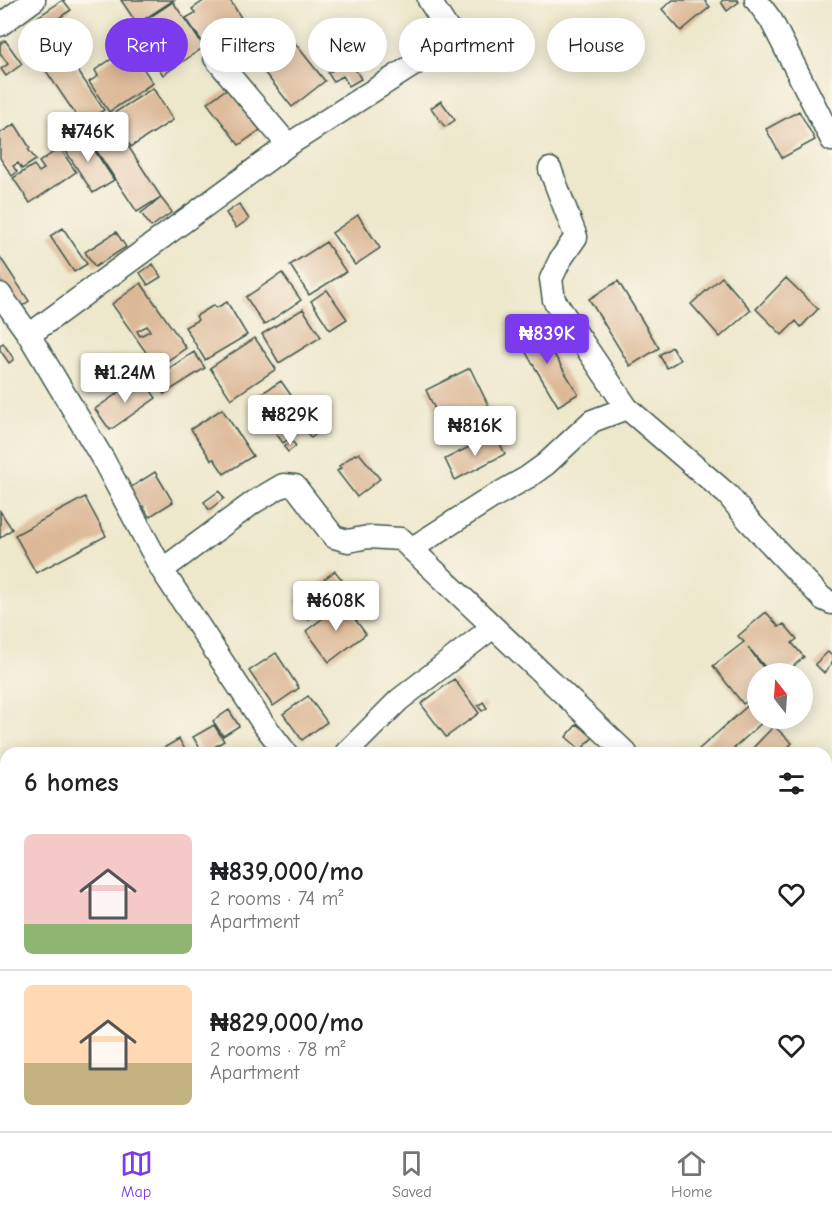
<!DOCTYPE html>
<meta charset="utf-8">
<style>
body{margin:0;font-family:"Comic Neue",sans-serif;background:#f6f6f6;color:#202124;height:100vh;display:flex;flex-direction:column;font-size:22px;white-space:nowrap}
*{box-sizing:border-box;margin:0}
p{font-size:20px;color:#757577}
.icon{flex:none;width:33px;height:33px;fill:none;stroke:currentColor;stroke-width:2;stroke-linecap:round;stroke-linejoin:round}
.map{position:relative;flex:1;overflow:hidden}
.drawer{position:absolute;left:0px;top:747px;width:832px;height:384px;display:flex;flex-direction:column;background:#fff;border-radius:18px 18px 0 0;box-shadow:0 3px 15px #0003}
.drawer>*{flex:none}
.hud{position:absolute;left:18px;top:18px;width:796px;height:54px;display:flex;gap:12px}
.needle{width:39px;rotate:343deg}
.buttons{position:absolute;left:747px;top:663px;display:grid;gap:12px}
.buttons a{display:grid;place-items:center;width:66px;height:66px;border-radius:50%;background:#fff;box-shadow:0 3px 15px #0003;font-size:30px}
.price{position:absolute;translate:-50% -51px;padding:0 14px;border-radius:6px;background:#fff;color:#222;font-size:20px;line-height:39px;filter:drop-shadow(0 2px 3px #0008)}
.price::after{content:'';position:absolute;left:50%;top:36px;width:18px;height:14px;margin-left:-9px;background:inherit;clip-path:polygon(0 0,100% 0,50% 100%)}
.price.on{background:#7c3aed;color:#fff}
ul{padding:0;list-style:none}
li{display:flex;align-items:center;gap:18px;height:150px;padding:0 24px}
li+li{border-top:2px solid #e0e0e0}
li span{display:grid;place-items:center;flex:none;width:168px;height:120px;border-radius:9px;color:#555}
li>.icon{margin-inline-start:auto}
span .icon{width:72px;height:72px;fill:#fffc;stroke-width:1}
li b{font-size:26px}
h2{display:flex;justify-content:space-between;align-items:center;height:72px;padding:0 24px;font-size:26px}
.pill{padding:0 21px;border-radius:27px;background:#fff;box-shadow:0 3px 15px #0003;font-size:21px;line-height:54px}
.pill.on{background:#7c3aed;color:#fff}
.menu{display:flex;justify-content:space-around;align-items:center;height:84px;border-top:2px solid #e0e0e0;background:#fff;font-size:16px;color:#757577}
.menu a{display:grid;justify-items:center;gap:3px}
.menu .on{color:#7c3aed}
.map>svg:first-child{display:block}
.building{fill:#dcb896;fill-rule:evenodd}
.lines{fill:none;stroke-linecap:round;stroke-linejoin:round}
.minor-casing{stroke:#3e564b;stroke-width:25}
.minor{stroke:#fff;stroke-width:22}
</style>
<div class="map">
<svg width="832" height="1131" viewBox="0 0 832 1131">
<rect width="100%" height="100%" fill="#fbf7ec"/>
<filter id="ink" filterUnits="userSpaceOnUse"><feTurbulence type="fractalNoise" baseFrequency=".0167" numOctaves="2"/><feDisplacementMap in="SourceGraphic" scale="12" xChannelSelector="R" yChannelSelector="G"/><feConvolveMatrix kernelMatrix="1 2 1 2 8 2 1 2 1" color-interpolation-filters="sRGB"/></filter>
<filter id="wash" filterUnits="userSpaceOnUse"><feTurbulence type="fractalNoise" baseFrequency=".008" numOctaves="4" result="noise"/><feDisplacementMap in="SourceGraphic" scale="24" xChannelSelector="R" yChannelSelector="G"/><feGaussianBlur stdDeviation="1.35" result="paint"/><feColorMatrix in="noise" values="0 0 0 0 0 0 0 0 0 0 0 0 0 0 0 0 0 1.4 0 .05"/><feComposite in="paint" operator="in"/></filter>
<g filter="url(#wash)">
<rect width="100%" height="100%" fill="#ede7cb"/>
<g id="blocks">
<path class="building" d="M63,0L71,10L42,29L35,19Z
M121,0H174L137,24Z
M205,0H230L245,24L207,49L186,18L195,13L192,9Z
M673,0H704L710,7L681,31L662,9Z
M723,0H737L739,2L727,11L721,2Z
M173,2L204,47L163,75L159,69L167,64L140,24Z
M249,26L265,48L238,69L217,49Z
M362,34L375,56L355,69L361,79L349,86L343,76L333,81L328,73L333,70L325,57Z
M5,40L22,64L6,76L1,69L8,64L0,53V44Z
M294,42L325,81L292,107L261,68Z
M60,44L104,110L82,124L38,59Z
M133,53L153,83L109,112L89,82L98,76L95,70L119,54L123,59Z
M153,88L173,120L131,147L111,115Z
M228,88L260,130L239,145L207,103Z
M441,101L455,120L445,127L431,108Z
M799,111L815,140L782,158L766,129Z
M112,121L161,197L137,212L94,147L114,134L107,124Z
M15,124L30,148L28,149L36,160L22,169L18,163L13,166L17,172L12,176L0,158V133Z
M83,133L114,180L93,193L63,147Z
M60,148L76,172L30,203L13,178L34,165L39,172L44,169L39,162Z
M161,198L172,212L151,227L141,213Z
M239,204L249,219L236,228L226,213Z
M358,215L380,248L355,265L332,233Z
M63,228L87,264L74,272L50,236Z
M116,232L126,247L95,267L85,252Z
M326,242L346,272L309,295L290,265Z
M0,257L29,301L16,310L0,285Z
M153,264L161,277L148,285L140,273Z
M282,273L301,300L264,325L246,297Z
M722,277L751,310L720,337L691,304Z
M786,278L818,309L801,327L796,321L782,335L756,309Z
M618,281L659,348L630,366L589,299Z
M141,283L186,348L157,368L112,304ZM147,326L150,331L140,336L137,331Z
M327,290L347,319L330,330L311,301Z
M227,302L247,335L205,360L185,327L198,320L196,316L214,305L216,308Z
M303,309L321,337L279,363L262,334Z
M536,324L578,394L558,406L516,336Z
M255,338L276,369L231,399L210,368Z
M3,343L14,359L9,363L0,350V345Z
M672,347L680,360L667,368L659,355Z
M194,352L205,368L164,394L154,378Z
M470,368L494,417L449,439L426,390Z
M141,377L156,398L110,430L95,409Z
M281,381L311,424L314,422L320,431L311,438L304,428L283,443L273,429L270,431L262,420L265,417L253,399Z
M222,409L253,456L224,474L214,459L211,460L191,429Z
M495,434L505,454L455,480L445,459Z
M292,441L296,446L288,452L284,447Z
M359,453L380,479L357,497L337,471L341,468L339,466L355,454L356,455Z
M155,472L173,502L149,517L143,506L140,508L132,496L135,495L131,487Z
M219,491L224,498L209,510L204,502Z
M85,497L106,536L36,573L15,535Z
M0,511L12,529L0,538Z
M335,571L349,589L309,619L295,601Z
M343,603L366,634L329,662L306,631Z
M766,612L779,627L784,624L797,639L792,643L804,657L784,674H771L748,647L768,674H758V692L743,704L713,666L744,642L738,636Z
M828,652L832,656V664L824,673L815,664Z
M276,653L299,688L273,706L249,671Z
M454,679L479,713L446,737L421,704Z
M308,696L327,722L302,740L283,714Z
M753,701L758,707V718H767L729,753H701L698,750Z
M483,702L487,708L482,711L478,706Z
M229,710L239,726L223,736L213,721Z
M577,724L593,737L581,750L566,737Z
M214,725L224,741L205,753H203L193,737Z
M774,726L792,743L783,753H748Z
M179,739L187,753H155Z
M6,1051V1089L0,1085V1060Z
M826,1084L832,1087V1108L826,1105Z
M826,1120L832,1123L831,1131H802L806,1125H826Z
M283,1125H318L321,1131H270Z
M336,1125H378L369,1131H340Z
M679,1125H702L699,1131H690Z"/>
</g>
</g>
<g filter="url(#ink)">
<use href="#blocks" fill-opacity="0" stroke="#3e564b" stroke-width="1.5"/>
<g class="lines">
<g class="minor-casing">
<path id="minor" d="M756,0L771,20L832,140
M0,25L34,0
M215,58L288,145
M550,169L576,237L560,260L551,279L554,300L627,408L728,495L749,521L823,599L832,603
M0,294L29,335L104,461L162,570L262,722L286,753
M29,335L288,145L454,39L429,0
M411,549L491,498L528,477L546,464L592,421L627,408
M162,570L254,502L283,485L295,486L334,537L348,541L368,537L401,539L626,753
M346,753L399,700L493,627
M0,797L6,806
M826,914L832,907
M826,1001L832,992
M826,1044L832,1046
M192,1125L195,1131
M495,1125L499,1131
M83,1131L94,1125
M743,1131L745,1125
M783,1131L785,1125"/>
</g>
<use href="#minor" class="minor"/>
</g>
</g>
</svg>
<div class="buttons">
<a><svg class="needle" viewBox="-14 -14 28 28"><path d="M0-13l5 13h-10z" fill="#e53935"/><path d="M0 13l5-13h-10z" fill="#757577"/></svg></a>
</div>
<b class="price" style="left:88px;top:163px">₦746K</b>
<b class="price on" style="left:547px;top:365px">₦839K</b>
<b class="price" style="left:125px;top:404px">₦1.24M</b>
<b class="price" style="left:290px;top:446px">₦829K</b>
<b class="price" style="left:475px;top:457px">₦816K</b>
<b class="price" style="left:336px;top:632px">₦608K</b>
<div class="hud">
<a class="pill">Buy</a>
<a class="pill on">Rent</a>
<a class="pill">Filters</a>
<a class="pill">New</a>
<a class="pill">Apartment</a>
<a class="pill">House</a>
</div>
<section class="drawer">
<h2>6 homes<svg class="icon" aria-label="filters" viewBox="0 0 24 24"><path d="M4 7h16M4 17h16"/><circle cx="9" cy="7" r="2"/><circle cx="15" cy="17" r="2"/></svg></h2>
<ul>
<li><span style="background:linear-gradient(#f6c9c9 75%,#8fb573 0)"><svg class="icon" aria-label="home" viewBox="0 0 24 24"><path d="M3 11l9-7 9 7M6 9v11h12V9"/></svg></span><div><b>₦839,000/mo</b><p>2 rooms · 74 m²</p><p>Apartment</p></div><svg class="icon" aria-label="heart" viewBox="0 0 24 24"><path d="M12 20l-8-8c-3-5 5-10 8-4 3-6 11-1 8 4z"/></svg></li>
<li><span style="background:linear-gradient(#ffd9b3 65%,#c2b280 0)"><svg class="icon" aria-label="home" viewBox="0 0 24 24"><path d="M3 11l9-7 9 7M6 9v11h12V9"/></svg></span><div><b>₦829,000/mo</b><p>2 rooms · 78 m²</p><p>Apartment</p></div><svg class="icon" aria-label="heart" viewBox="0 0 24 24"><path d="M12 20l-8-8c-3-5 5-10 8-4 3-6 11-1 8 4z"/></svg></li>
</ul>
</section>
</div>
<nav class="menu">
<a class="on"><svg class="icon" aria-label="map" viewBox="0 0 24 24"><path d="M3 6l6-2 6 2 6-2v14l-6 2-6-2-6 2zM9 4v14M15 6v14"/></svg>Map</a>
<a><svg class="icon" aria-label="saved" viewBox="0 0 24 24"><path d="M7 4h10v16l-5-4-5 4z"/></svg>Saved</a>
<a><svg class="icon" aria-label="home" viewBox="0 0 24 24"><path d="M3 11l9-7 9 7M6 9v11h12V9"/></svg>Home</a>
</nav>
